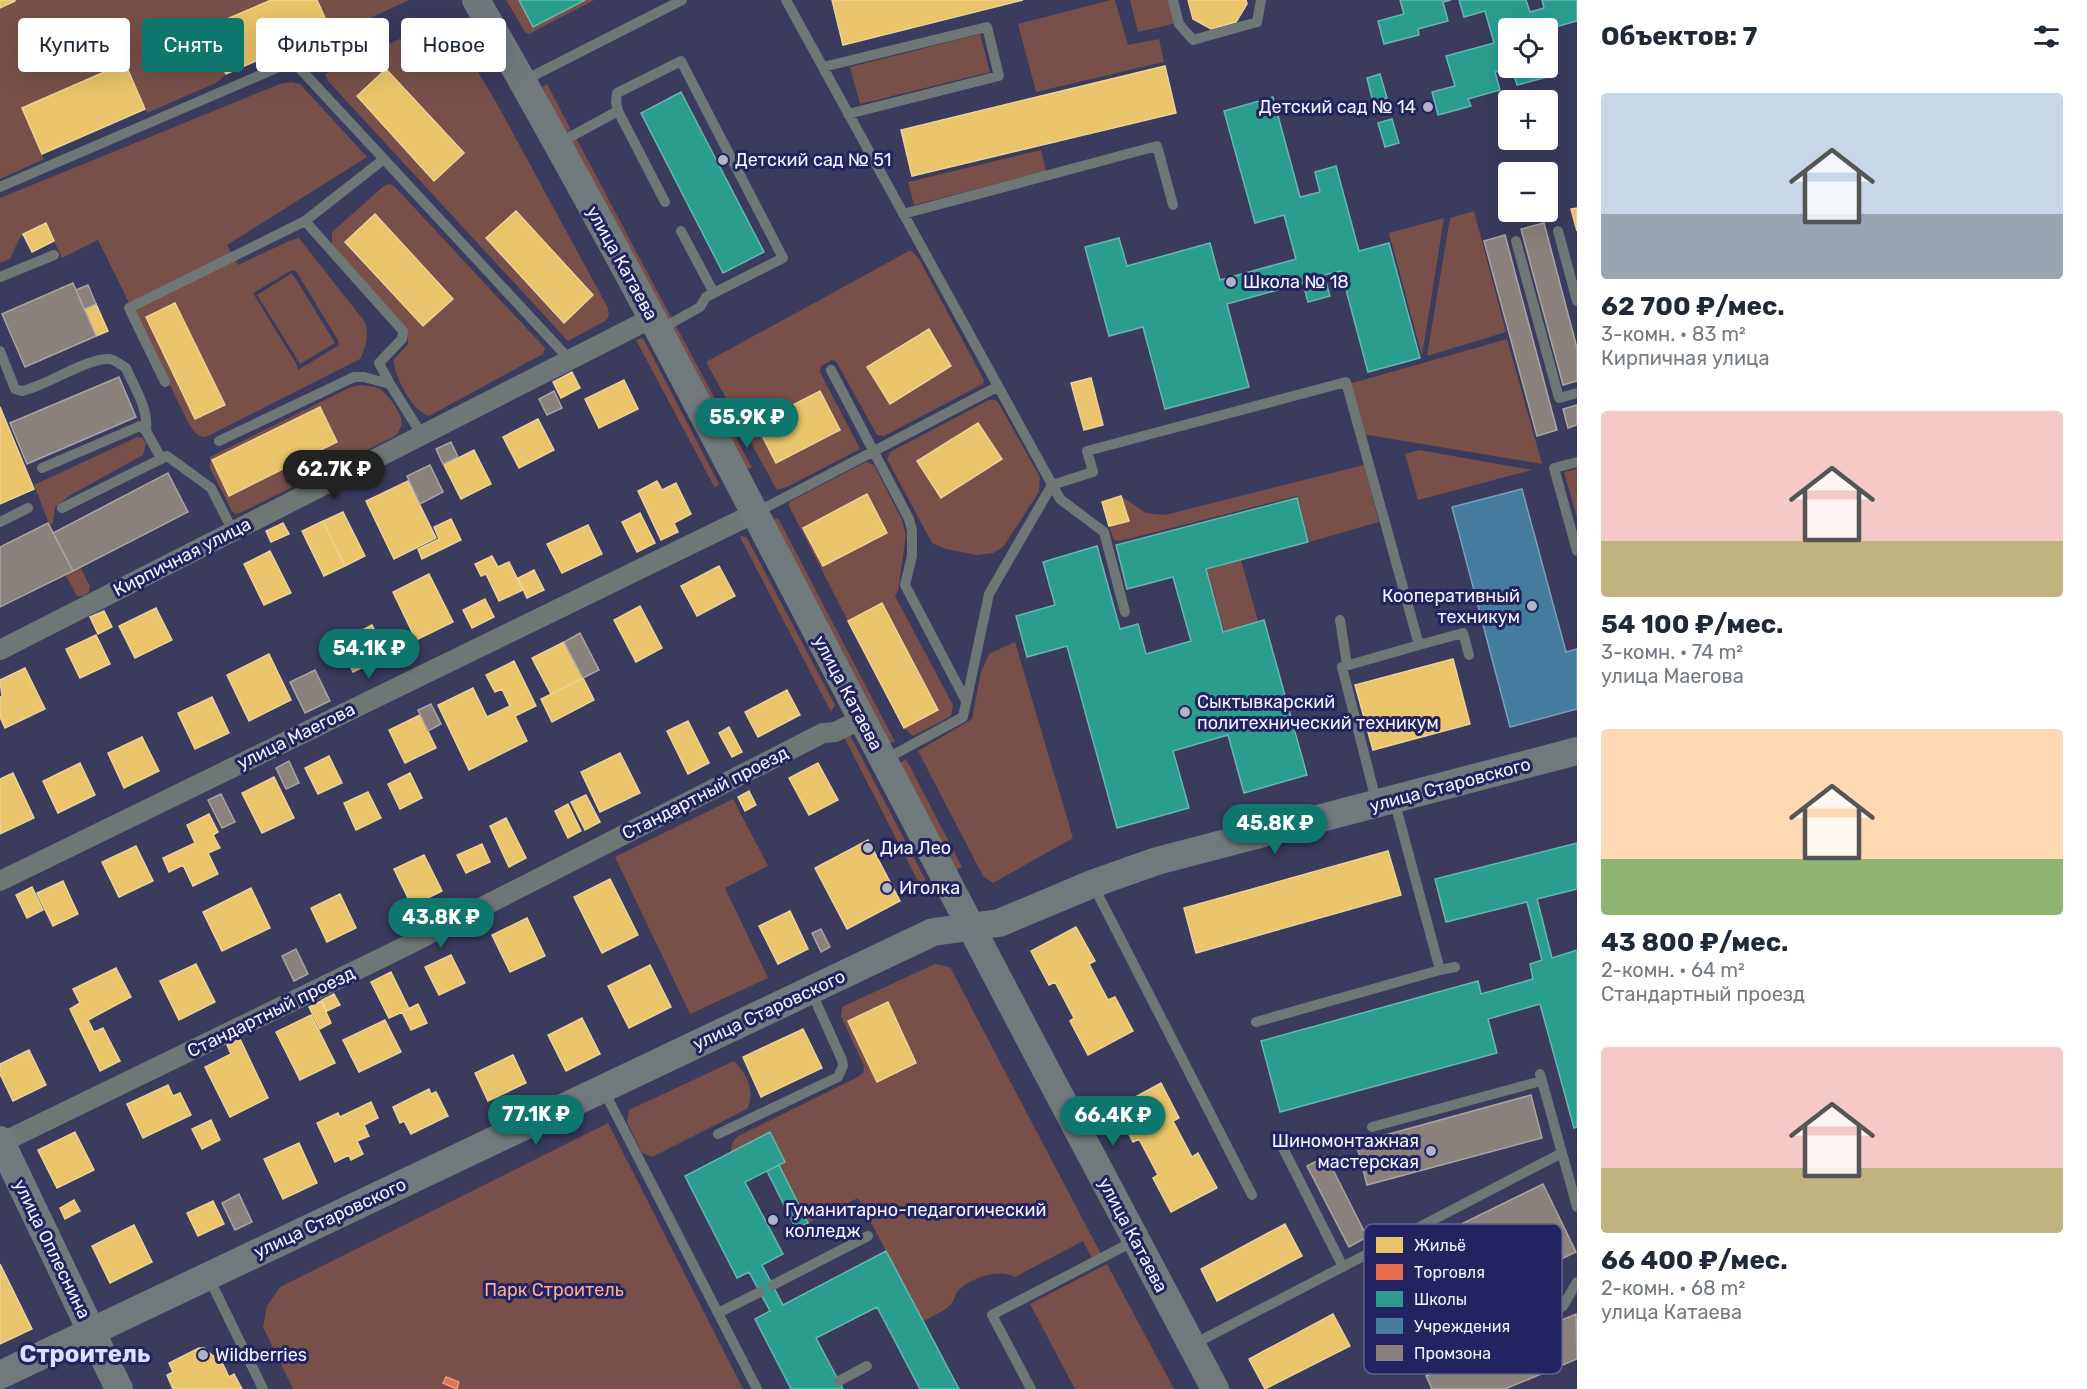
<!DOCTYPE html>
<html lang="ru">
<meta charset="utf-8">
<style>
body{margin:0;font-family:Rubik,sans-serif;background:#f6f6f7;color:#1f2937;height:100vh;display:flex;flex-direction:column;font-size:22px;white-space:nowrap}
*{box-sizing:border-box;margin:0}
p{font-size:20px;color:#747a83}
.icon{flex:none;width:33px;height:33px;fill:none;stroke:currentColor;stroke-width:2;stroke-linecap:round;stroke-linejoin:round}
.map{position:relative;flex:1;overflow:hidden}
.sheet{display:flex;flex-direction:column;background:#fff;width:510px}
.sheet>*{flex:none}
.banner{position:absolute;left:18px;top:18px;width:570px;height:54px;display:flex;gap:12px}
.controls{position:absolute;left:1498px;top:18px;display:grid;gap:12px}
.controls a{display:grid;place-items:center;width:60px;height:60px;border-radius:6px;background:#fff;box-shadow:0 6px 24px #0002;font-size:30px}
.price{position:absolute;translate:-50% -51px;padding:0 14px;border-radius:21px;background:#0f766e;color:#fff;font-size:20px;line-height:39px;filter:drop-shadow(0 2px 3px #0008)}
.price::after{content:'';position:absolute;left:50%;top:36px;width:18px;height:14px;margin-left:-9px;background:inherit;clip-path:polygon(0 0,100% 0,50% 100%)}
.price.current{background:#222;color:#fff}
ul{padding:0;list-style:none}
li{display:grid;align-content:center;gap:12px;height:318px;padding:0 24px}
li span{display:grid;place-items:center;height:186px;border-radius:6px;color:#555}
li>.icon{margin-inline-start:auto}
span .icon{width:108px;height:108px;fill:#fffc;stroke-width:1}
li b{font-size:26px}
h2{display:flex;justify-content:space-between;align-items:center;height:72px;padding:0 24px;font-size:26px}
.pill{padding:0 21px;border-radius:6px;background:#fff;box-shadow:0 6px 24px #0002;font-size:21px;line-height:54px}
.pill.current{background:#0f766e;color:#fff}
main{display:flex;flex:1;min-height:0}
.map>svg:first-child{display:block}
.green{fill:#785049;fill-rule:evenodd}
.homes{fill:#e9c46a;stroke:#ecd296;stroke-width:1.5}
.shops{fill:#e76f51;stroke:#eb9784;stroke-width:1.5}
.schools{fill:#2a9d8f;stroke:#66b7b0;stroke-width:1.5}
.public{fill:#457b9d;stroke:#799fba;stroke-width:1.5}
.industry{fill:#8a817c;stroke:#aaa4a2;stroke-width:1.5}
.lines{fill:none;stroke-linecap:round;stroke-linejoin:round}
.lane{stroke:#6e7676;stroke-width:10}
.street{stroke:#6e7676;stroke-width:20}
.secondary{stroke:#70797c;stroke-width:28}
.poi-dot{fill:#b2b3c4;stroke:#222360;stroke-width:2}
.labels{text-anchor:middle;dominant-baseline:central;stroke-width:6;stroke-linejoin:round;paint-order:stroke}
.poi-label{font-size:18px;fill:#f3f4fc;stroke:#222360;text-anchor:start}
.street-label{font-size:18px;fill:#f3f4fc;stroke:#222360}
.park-label{font-size:18px;fill:#fbad97;stroke:#222360}
.district-label{font-size:24px;font-weight:bold;fill:#dae0fe;stroke:#222360}
.key{fill:#222360;stroke:#61628f;stroke-width:1.5}
.key-label{font-size:16px;fill:#f3f4fc}
</style>
<main>
<div class="map">
<svg width="1577" height="1389" viewBox="0 0 1577 1389">
<rect width="100%" height="100%" fill="#3a3b5d"/>
<path class="green" d="M15,0H271L207,28L226,74L218,82L147,113L125,63L22,108L44,159L0,179V8Z
M317,0H409L323,40L330,29Z
M506,0H594L529,34L525,32Z
M1111,0H1115L1128,45L1159,39L1164,62L1036,92L1018,24Z
M1130,0H1170L1176,23L1138,32Z
M442,19L448,22L496,102L608,308L609,316L605,321L568,341L328,81L325,74Z
M980,34L990,72L860,104L850,67Z
M291,82L300,84L367,157L227,245L238,265L289,241L299,238L365,322C369,334 366,348 360,359L206,437C197,437 194,431 189,424L98,240L62,258L46,224L20,237L10,259L0,263V198L280,84ZM292,270L296,271L338,340L339,345L298,370L296,363L253,293Z
M547,84L571,130L566,132L542,87Z
M576,138L672,319L667,321L570,144Z
M1041,150L1046,171L914,205L908,182Z
M390,184L395,187L545,348L543,354L429,416C413,412 393,375 394,359L408,344L407,331L332,247V232L385,185Z
M1474,211L1506,332L1427,356L1450,218Z
M1444,218L1422,356L1389,233Z
M909,251L913,252L919,259L984,380L983,384L884,436L877,435L836,361L832,360L821,366L820,372L860,449L787,487L777,490L706,362Z
M292,273L335,343L300,364L257,295Z
M675,324L752,468L745,469L669,327Z
M643,338L719,484L715,488L636,340Z
M1507,339L1542,464L1362,434L1349,384Z
M361,385C368,386 374,386 380,389C388,394 402,414 402,423C401,428 398,433 395,436L240,513L235,514L232,511L210,468V457L351,387Z
M989,400H995L998,402L1040,477L1039,492L1003,547L993,553L977,555L961,552L946,549L932,543L887,459L890,452Z
M137,437L143,438L146,444L143,455L69,496L55,507L53,522L50,526L34,485Z
M1419,450L1532,470L1418,500L1405,454Z
M866,462L874,465L902,520L906,535L898,591L895,596L953,705L951,716L913,736L904,728L938,710L882,604L848,621L789,506V502Z
M1364,465L1379,522L1309,542L1297,496L1120,541L1114,540L1109,526L1128,520L1121,496L1146,513L1165,515Z
M1577,469V518L1564,472Z
M778,518L895,742L887,743L773,520Z
M742,536L747,538L835,705L831,712L740,537Z
M1241,560L1258,621L1224,631L1207,570Z
M80,567L90,586L89,592L83,596H77L65,574Z
M1015,642L1073,838L993,883L983,876L918,751L972,719L981,672L989,654Z
M843,735H850L926,881V886L922,889Z
M906,759L962,867L953,872L900,763Z
M733,799L768,866L725,888L768,978L690,1014L615,857Z
M935,964L950,967L1101,1254L1092,1258L1083,1241L1015,1277C999,1268 970,1278 958,1291C954,1296 954,1303 948,1307C941,1313 931,1317 923,1321L858,1198L808,1223L779,1165L785,1161L770,1133L731,1152C731,1144 734,1139 740,1135L856,1078L863,1073L864,1066L841,1016L842,1007Z
M734,1061C747,1073 756,1094 747,1109L652,1157L642,1153L627,1122L629,1110Z
M608,1123L743,1389H293L263,1327L267,1306L280,1287Z
M1107,1264L1174,1389H1075L1030,1304Z"/>
<path class="homes" d="M0,0H15V1L0,8Z
M271,0H317L330,29L226,74L206,28Z
M832,0H1023L843,45Z
M1188,0H1246L1247,4L1236,22L1211,29L1193,19Z
M125,63L145,109L42,154L22,108Z
M1165,66L1176,113L912,176L901,130Z
M386,69L464,153L434,181L357,96Z
M1577,208V231L1571,209Z
M516,211L593,295L564,323L486,238Z
M375,214L453,299L423,326L345,242Z
M46,223L54,241L32,252L23,234Z
M175,303L225,405L195,419L146,317Z
M96,304L108,331L96,336L84,309Z
M929,329L951,366L890,404L867,367Z
M572,372L580,388L561,398L553,382Z
M1091,378L1103,425L1084,430L1071,383Z
M624,380L638,409L599,428L585,399Z
M820,391L840,430L776,463L756,424Z
M0,407L34,489L0,504Z
M320,407L337,442L229,496L212,460Z
M538,419L554,450L519,468L503,437Z
M978,423L1002,459L941,498L917,461Z
M474,450L491,484L461,499L444,465Z
M408,481L436,538L394,559L366,501Z
M657,481L662,490L676,483L691,514L674,523L678,532L661,540L638,491Z
M867,494L887,533L823,566L803,528Z
M1121,496L1129,521L1109,526L1102,502Z
M343,512L365,556L345,566L323,521Z
M640,513L655,543L637,552L622,522Z
M451,519L461,540L422,559L418,549L439,539L434,527Z
M323,521L345,566L324,576L302,531Z
M283,523L289,534L271,542L266,531Z
M588,525L602,554L562,573L547,544Z
M270,551L291,593L264,605L244,564Z
M492,556L498,567L509,562L523,590L499,601L486,574L481,576L475,564Z
M719,566L735,596L697,616L681,586Z
M534,570L544,590L527,598L518,578Z
M429,574L453,622L416,640L393,592Z
M485,599L494,617L472,628L463,610Z
M882,603L938,710L904,728L848,621Z
M640,606L662,648L636,662L614,620Z
M156,608L172,640L135,658L119,626Z
M104,611L112,627L98,634L90,617Z
M372,625L387,656L353,672L339,642Z
M96,635L110,664L80,678L66,649Z
M564,642L583,678L551,694L532,658Z
M269,654L291,700L249,721L227,675Z
M1453,659L1470,724L1373,750L1355,685Z
M514,661L536,706L515,716L527,741L469,770L438,705L473,688L487,717L510,706L502,689L495,692L486,675Z
M25,668L45,709L5,728L0,717V697L2,696L0,680Z
M583,678L594,700L552,722L541,699Z
M787,690L800,715L758,737L745,712Z
M212,697L229,733L195,749L178,713Z
M420,715L436,748L405,763L389,730Z
M688,721L709,763L688,774L667,731Z
M729,727L742,752L732,757L719,733Z
M142,737L159,771L124,788L108,753Z
M620,753L640,793L600,812L581,772Z
M329,756L342,783L318,794L305,768Z
M80,763L95,795L58,813L43,781Z
M818,763L838,800L809,815L789,778Z
M13,773L34,818L0,834V779Z
M410,773L422,798L400,809L388,784Z
M274,777L294,818L262,833L242,793Z
M749,791L756,805L745,811L738,797Z
M368,792L381,818L356,830L344,803Z
M586,795L600,822L585,830L571,802Z
M568,804L581,831L568,838L555,811Z
M209,814L218,832L213,835L220,848L208,853L218,874L193,886L183,865L169,872L163,858L195,843L187,825Z
M506,818L526,858L509,867L490,826Z
M868,840L900,901L847,929L815,868Z
M482,844L490,862L466,873L457,855Z
M136,846L153,881L119,897L102,862Z
M1388,851L1401,895L1196,953L1184,908Z
M424,855L442,891L412,906L394,869Z
M610,879L638,935L602,953L574,897Z
M63,881L78,914L53,926L37,893Z
M32,887L43,910L27,918L16,895Z
M251,888L270,928L222,951L203,912Z
M340,894L356,928L327,942L311,908Z
M790,911L808,949L778,964L759,926Z
M527,918L545,956L510,972L492,935Z
M1076,927L1095,961L1089,964L1108,1000L1115,997L1133,1031L1088,1055L1070,1021L1074,1018L1055,982L1049,985L1031,951Z
M451,955L465,983L439,995L425,967Z
M196,964L215,1002L179,1020L160,981Z
M650,965L671,1007L629,1028L608,986Z
M116,968L131,997L88,1020L94,1032L103,1028L120,1061L100,1071L70,1009L80,1003L73,989Z
M391,972L409,1009L389,1018L371,982Z
M334,994L340,1005L327,1011L322,1000Z
M321,1001L331,1023L320,1029L309,1007Z
M888,1002L916,1063L877,1082L848,1021Z
M418,1004L427,1023L411,1030L402,1012Z
M311,1015L335,1063L300,1080L276,1032Z
M582,1018L600,1054L566,1071L548,1035Z
M385,1020L401,1052L359,1072L343,1040Z
M803,1029L822,1068L761,1097L743,1057Z
M240,1039L268,1098L230,1117L205,1067L231,1054L227,1045Z
M29,1050L46,1085L13,1101L0,1074V1064Z
M513,1055L526,1083L488,1101L475,1073Z
M1161,1083L1179,1118L1173,1121L1192,1157L1198,1153L1217,1188L1171,1212L1153,1178L1158,1175L1139,1139L1133,1142L1115,1108Z
M168,1085L173,1096L180,1093L191,1115L143,1138L127,1104Z
M429,1089L431,1094L436,1092L448,1116L411,1134L404,1121L400,1123L393,1107Z
M371,1102L378,1118L364,1125L369,1136L357,1141L363,1154L351,1160L349,1155L335,1162L317,1123L338,1113L340,1117Z
M211,1120L220,1140L202,1149L192,1129Z
M75,1132L94,1170L57,1188L38,1150Z
M299,1143L317,1183L283,1199L264,1159Z
M74,1200L80,1211L65,1219L60,1208Z
M213,1201L224,1224L198,1236L187,1213Z
M1285,1224L1302,1256L1217,1301L1201,1269Z
M134,1225L152,1262L110,1283L92,1246Z
M0,1264L32,1329L0,1344Z
M1333,1314L1350,1346L1265,1389L1249,1359Z
M199,1348H204L213,1356L218,1354L229,1377L234,1374L242,1389H173L167,1375L173,1372L169,1363Z"/>
<path class="shops" d="M446,1377L459,1382L457,1389L443,1383Z"/>
<path class="schools" d="M519,0H585L533,27Z
M1400,0H1451L1443,2L1448,21L1418,29L1419,35L1384,44L1378,21L1404,14Z
M1459,0H1526L1530,12L1544,8L1542,0H1577V21L1548,29L1509,28V68H1548V50L1555,75L1517,85L1512,68L1495,72L1500,90L1468,99L1471,106L1438,115L1432,92L1455,86L1446,56L1494,43L1485,11L1464,17Z
M1380,74L1387,98L1373,102L1367,78Z
M681,92L764,252L723,273L641,113Z
M1273,97L1300,197L1320,192L1315,172L1336,166L1359,251L1389,243L1420,358L1368,372L1341,271L1324,275L1330,296L1308,302L1303,283L1227,304L1249,387L1165,409L1143,327L1109,336L1085,247L1119,238L1127,266L1210,243L1220,280L1296,259L1284,215L1255,223L1224,111Z
M1392,119L1399,143L1385,147L1378,123Z
M1297,498L1308,542L1206,569L1223,632L1264,620L1307,775L1244,793L1228,735L1173,751L1189,808L1117,828L1067,646L1027,657L1016,616L1055,605L1043,562L1097,546L1120,629L1138,624L1146,654L1191,641L1173,577L1127,589L1116,545Z
M1577,843V889L1537,899L1552,958L1577,950V1127L1574,1128L1540,1004L1488,1019L1497,1053L1280,1112L1261,1041L1478,981L1481,994L1533,979L1530,964L1542,960L1527,902L1446,922L1435,879Z
M770,1132L785,1162L745,1182L783,1254L762,1265L783,1305L886,1251L959,1389H920L877,1307L816,1338L843,1389H791L755,1319L770,1311L749,1272L737,1278L685,1176Z
M779,1165L808,1223L796,1229L767,1171Z"/>
<path class="public" d="M1522,489L1566,652L1577,649V709L1510,727L1452,507Z"/>
<path class="industry" d="M1544,223L1577,348V381L1563,385L1521,229Z
M1505,235L1557,430L1537,436L1484,241Z
M73,283L96,336L25,367L2,314Z
M88,285L96,304L84,309L76,290Z
M119,377L136,417L27,464L10,423Z
M554,391L562,408L547,415L539,399Z
M1577,405V425L1568,428L1563,409Z
M451,442L458,457L443,464L436,449Z
M430,465L443,492L420,504L407,476Z
M168,473L188,512L73,571L53,533Z
M48,523L73,571L0,607V547Z
M580,633L599,670L583,678L564,642Z
M402,639L411,658L403,662L393,643Z
M315,670L330,701L305,713L290,682Z
M431,704L441,724L428,731L418,710Z
M289,761L299,783L286,789L276,768Z
M221,794L235,822L222,828L208,800Z
M821,929L830,947L821,952L812,933Z
M296,949L308,974L294,981L282,956Z
M1531,1095L1542,1138L1367,1185L1356,1143Z
M1326,1156L1367,1237L1349,1247L1307,1166Z
M1543,1184L1576,1252L1476,1300L1443,1233Z
M239,1194L252,1222L235,1230L222,1203Z
M1576,1314L1577,1359L1505,1389H1432L1426,1376Z"/>
<g class="lines">
<path class="lane" d="M786,0L1060,499L1104,532L1125,612
M1173,0L1179,24L1193,40L1257,22L1261,0
M823,67L987,27L999,76L848,114
M523,81L682,0
M618,111L616,102L617,93L681,61L783,258L706,297L700,307L659,330
M557,144L618,111L665,202
M384,159L305,221L403,331L402,339L379,363L390,384
M0,187L293,61L569,359
M903,214L1157,146L1173,205
M681,231L714,293
M1558,231L1577,301
M1516,241L1559,398L1577,393
M0,277L54,255
M0,351L15,389L22,391C46,386 87,358 109,359C114,359 121,365 126,368C134,387 149,409 146,431
M831,370L909,519L912,530V556L905,585L966,701
M165,382L129,308L305,221
M219,441L354,377H364L390,384L422,435
M1577,462L1554,468L1577,551
M42,468L140,426L146,431L161,458
M62,508L167,456L211,488L233,531
M755,513L997,387
M0,522L28,508
M1340,620L1347,665
M1419,645L1463,633L1469,655
M884,760L963,717L989,594L1052,485L1093,472L1087,451L1346,382L1419,645L1342,667L1377,804
M1394,800L1440,970L1455,967
M1093,885L1252,1195
M1256,1022L1440,970
M1540,1074L1577,1207
M603,1089L757,1389
M1372,1127L1541,1081
M718,1134L838,1077L843,1066L842,1060L811,991
M1283,1148L1343,1267
M208,1276L263,1389
M773,1285L868,1236
M718,1313L760,1292
M1192,1345L1562,1153
M1467,1349L1552,1314L1563,1306L1577,1282
M839,1381L867,1366
M1031,1389L992,1315L1136,1240"/>
<path class="street" d="M0,650L652,318
M0,881L755,513
M1,1143L402,948L823,733L835,732L862,719"/>
<path class="secondary" d="M476,0C612,235 736,477 861,717C978,942 1096,1165 1215,1389
M0,1140L119,1389
M0,1375L933,932L999,923L1092,884L1157,861L1577,751"/>
</g>
<g class="poi-dot">
<circle cx="1428" cy="107" r="6"/>
<circle cx="723" cy="160" r="6"/>
<circle cx="1231" cy="282" r="6"/>
<circle cx="1532" cy="606" r="6"/>
<circle cx="1185" cy="712" r="6"/>
<circle cx="868" cy="848" r="6"/>
<circle cx="887" cy="888" r="6"/>
<circle cx="1431" cy="1151" r="6"/>
<circle cx="773" cy="1220" r="6"/>
<circle cx="203" cy="1355" r="6"/>
</g>
<g class="labels">
<g class="poi-label">
<text x="1416" y="107" text-anchor="end">Детский сад № 14</text>
<text x="735" y="160">Детский сад № 51</text>
<text x="1243" y="282">Школа № 18</text>
<text x="1520" y="596" text-anchor="end">Кооперативный<tspan x="1520" dy="21">техникум</tspan></text>
<text x="1197" y="702">Сыктывкарский<tspan x="1197" dy="21">политехнический техникум</tspan></text>
<text x="880" y="848">Диа Лео</text>
<text x="899" y="888">Иголка</text>
<text x="1419" y="1141" text-anchor="end">Шиномонтажная<tspan x="1419" dy="21">мастерская</tspan></text>
<text x="785" y="1210">Гуманитарно-педагогический<tspan x="785" dy="21">колледж</tspan></text>
<text x="215" y="1355">Wildberries</text>
</g>
<g class="street-label">
<text transform="translate(622 263) rotate(61)">улица Катаева</text>
<text transform="translate(182 557) rotate(-27)">Кирпичная улица</text>
<text transform="translate(848 693) rotate(62)">улица Катаева</text>
<text transform="translate(296 736) rotate(-26)">улица Маегова</text>
<text transform="translate(1450 785) rotate(-15)">улица Старовского</text>
<text transform="translate(705 793) rotate(-27)">Стандартный проезд</text>
<text transform="translate(769 1010) rotate(-25)">улица Старовского</text>
<text transform="translate(271 1012) rotate(-26)">Стандартный проезд</text>
<text transform="translate(330 1218) rotate(-25)">улица Старовского</text>
<text transform="translate(1133 1235) rotate(62)">улица Катаева</text>
<text transform="translate(52 1249) rotate(64)">улица Оплеснина</text>
</g>
<g class="park-label">
<text x="554" y="1290">Парк Строитель</text>
</g>
<g class="district-label">
<text x="85" y="1354">Строитель</text>
</g>
</g>
<rect x="1364" y="1224" width="198" height="150" rx="9" class="key"/>
<rect x="1376" y="1237" width="27" height="16" fill="#e9c46a"/>
<rect x="1376" y="1264" width="27" height="16" fill="#e76f51"/>
<rect x="1376" y="1291" width="27" height="16" fill="#2a9d8f"/>
<rect x="1376" y="1318" width="27" height="16" fill="#457b9d"/>
<rect x="1376" y="1345" width="27" height="16" fill="#8a817c"/>
<g class="key-label">
<text x="1414" y="1251">Жильё</text>
<text x="1414" y="1278">Торговля</text>
<text x="1414" y="1305">Школы</text>
<text x="1414" y="1332">Учреждения</text>
<text x="1414" y="1359">Промзона</text>
</g>
</svg>
<div class="controls">
<a><svg class="icon" aria-label="locate" viewBox="0 0 24 24"><circle cx="12" cy="12" r="6"/><path d="M12 2v4M12 18v4M2 12h4M18 12h4"/></svg></a>
<a>+</a>
<a>−</a>
</div>
<b class="price" style="left:747px;top:449px">55.9K ₽</b>
<b class="price current" style="left:334px;top:501px">62.7K ₽</b>
<b class="price" style="left:369px;top:680px">54.1K ₽</b>
<b class="price" style="left:1275px;top:855px">45.8K ₽</b>
<b class="price" style="left:441px;top:949px">43.8K ₽</b>
<b class="price" style="left:536px;top:1146px">77.1K ₽</b>
<b class="price" style="left:1113px;top:1147px">66.4K ₽</b>
<div class="banner">
<a class="pill">Купить</a>
<a class="pill current">Снять</a>
<a class="pill">Фильтры</a>
<a class="pill">Новое</a>
</div>
</div>
<section class="sheet">
<h2>Объектов: 7<svg class="icon" aria-label="filters" viewBox="0 0 24 24"><path d="M4 7h16M4 17h16"/><circle cx="9" cy="7" r="2"/><circle cx="15" cy="17" r="2"/></svg></h2>
<ul>
<li><span style="background:linear-gradient(#c9d6e8 65%,#9aa5b1 0)"><svg class="icon" aria-label="home" viewBox="0 0 24 24"><path d="M3 11l9-7 9 7M6 9v11h12V9"/></svg></span><div><b>62 700 ₽/мес.</b><p>3-комн. · 83 m²</p><p>Кирпичная улица</p></div></li>
<li><span style="background:linear-gradient(#f6c9c9 70%,#c2b280 0)"><svg class="icon" aria-label="home" viewBox="0 0 24 24"><path d="M3 11l9-7 9 7M6 9v11h12V9"/></svg></span><div><b>54 100 ₽/мес.</b><p>3-комн. · 74 m²</p><p>улица Маегова</p></div></li>
<li><span style="background:linear-gradient(#ffd9b3 70%,#8fb573 0)"><svg class="icon" aria-label="home" viewBox="0 0 24 24"><path d="M3 11l9-7 9 7M6 9v11h12V9"/></svg></span><div><b>43 800 ₽/мес.</b><p>2-комн. · 64 m²</p><p>Стандартный проезд</p></div></li>
<li><span style="background:linear-gradient(#f6c9c9 65%,#c2b280 0)"><svg class="icon" aria-label="home" viewBox="0 0 24 24"><path d="M3 11l9-7 9 7M6 9v11h12V9"/></svg></span><div><b>66 400 ₽/мес.</b><p>2-комн. · 68 m²</p><p>улица Катаева</p></div></li>
</ul>
</section>
</main>
